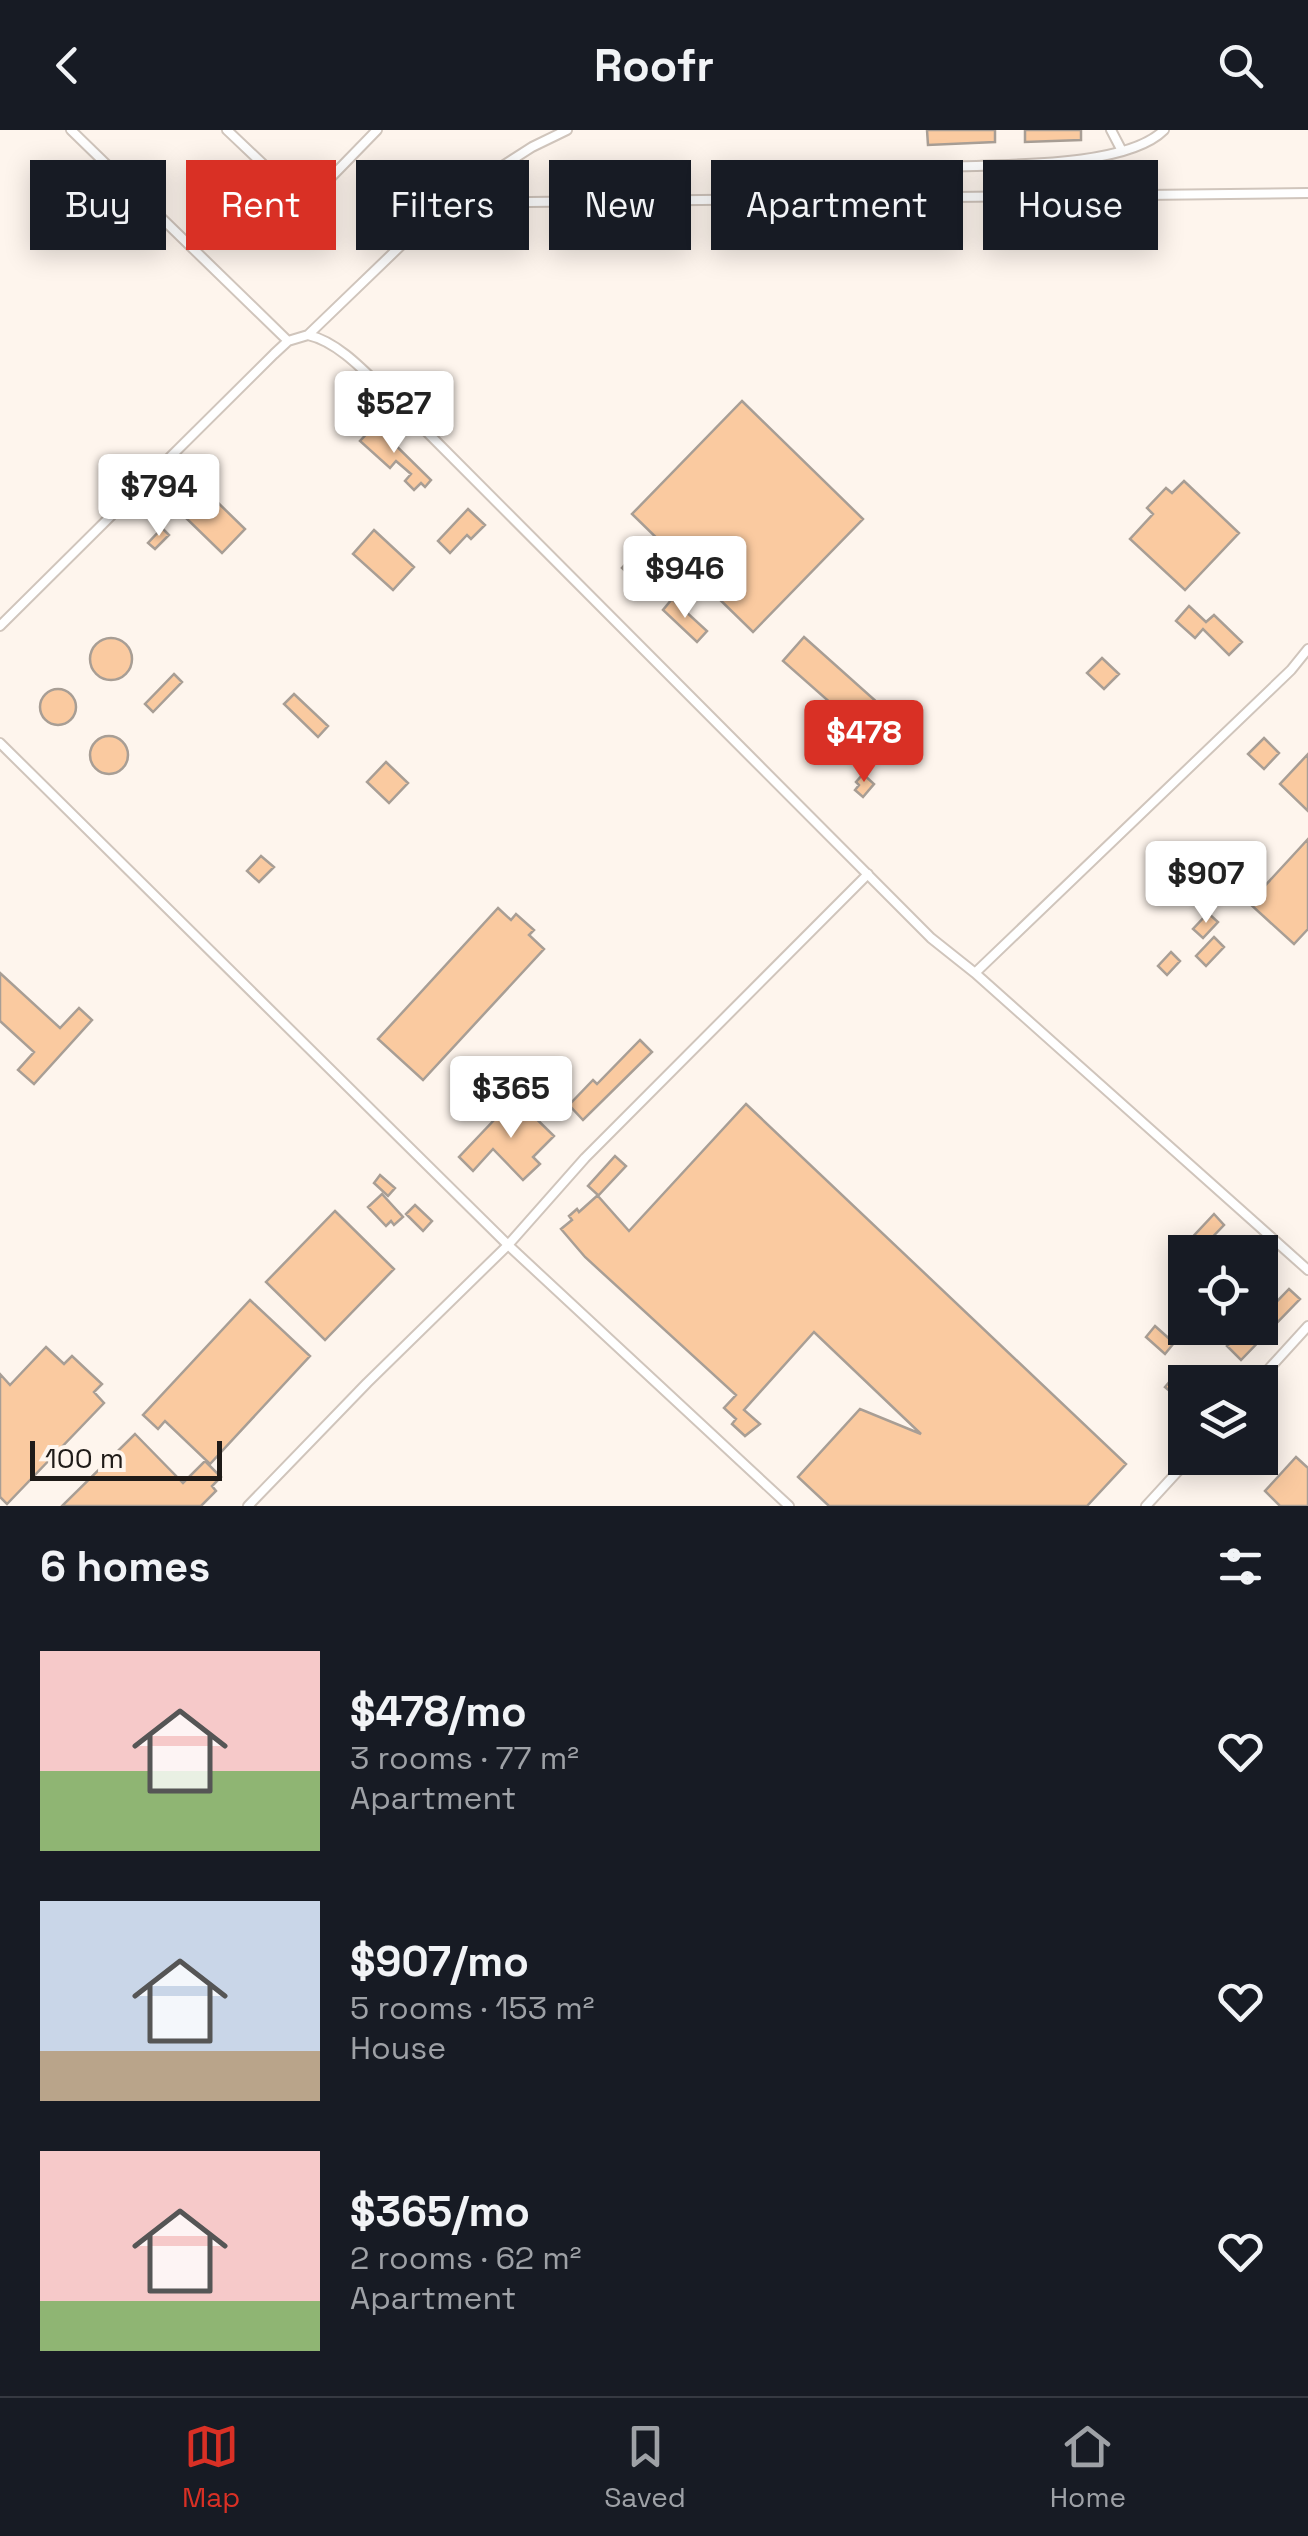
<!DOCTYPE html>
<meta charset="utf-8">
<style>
body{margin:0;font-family:"Space Grotesk",sans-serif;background:#242831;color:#f1f3f6;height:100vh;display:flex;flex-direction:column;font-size:38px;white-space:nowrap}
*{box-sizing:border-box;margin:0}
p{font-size:32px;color:#9ea1a6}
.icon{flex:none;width:55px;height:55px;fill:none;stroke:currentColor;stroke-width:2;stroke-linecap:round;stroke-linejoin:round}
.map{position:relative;height:1376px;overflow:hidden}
.drawer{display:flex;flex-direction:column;background:#171b24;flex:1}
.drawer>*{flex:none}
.banner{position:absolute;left:30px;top:30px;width:1250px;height:90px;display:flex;gap:20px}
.controls{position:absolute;left:1168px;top:1105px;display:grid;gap:20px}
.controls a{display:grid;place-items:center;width:110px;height:110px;border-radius:0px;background:#171b24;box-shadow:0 5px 25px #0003;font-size:50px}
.scale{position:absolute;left:30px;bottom:25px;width:192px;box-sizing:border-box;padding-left:10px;border:5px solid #1f1b18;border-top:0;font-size:28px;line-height:35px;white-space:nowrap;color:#1f1b18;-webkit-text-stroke:8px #fef5ed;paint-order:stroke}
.price{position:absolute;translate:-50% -85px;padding:0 22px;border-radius:10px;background:#fff;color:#222;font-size:32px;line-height:65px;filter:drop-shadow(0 2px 5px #0008)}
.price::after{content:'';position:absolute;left:50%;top:60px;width:30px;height:22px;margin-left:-15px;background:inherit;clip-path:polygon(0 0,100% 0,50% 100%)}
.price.current{background:#d93025;color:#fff}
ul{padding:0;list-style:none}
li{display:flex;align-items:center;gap:30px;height:250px;padding:0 40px}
li span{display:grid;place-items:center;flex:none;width:280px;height:200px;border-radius:0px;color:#555}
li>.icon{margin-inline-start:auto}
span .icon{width:120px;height:120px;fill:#fffc;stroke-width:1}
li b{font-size:42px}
h2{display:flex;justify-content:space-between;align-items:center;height:120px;padding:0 40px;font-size:42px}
.chip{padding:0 35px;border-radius:0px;background:#171b24;box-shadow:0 5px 25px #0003;font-size:35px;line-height:90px}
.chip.current{background:#d93025;color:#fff}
header{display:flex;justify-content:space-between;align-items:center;height:130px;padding:0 40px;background:#171b24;font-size:45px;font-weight:700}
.tabs{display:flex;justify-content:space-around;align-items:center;height:140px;border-top:2px solid #363941;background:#171b24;font-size:28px;color:#9ea1a6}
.tabs a{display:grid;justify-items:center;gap:5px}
.tabs .current{color:#d93025}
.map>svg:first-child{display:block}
.building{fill:#facaa0;stroke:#a89e95;stroke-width:2.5}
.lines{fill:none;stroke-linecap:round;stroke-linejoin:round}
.service-casing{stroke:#d0c5bc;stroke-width:12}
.service{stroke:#fff;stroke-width:8}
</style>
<header><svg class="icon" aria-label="back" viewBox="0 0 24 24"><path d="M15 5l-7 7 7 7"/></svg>Roofr<svg class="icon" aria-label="search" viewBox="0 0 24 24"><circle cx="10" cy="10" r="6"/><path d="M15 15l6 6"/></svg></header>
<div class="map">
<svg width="1308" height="1376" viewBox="0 0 1308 1376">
<rect width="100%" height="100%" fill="#fef5ed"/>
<path class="building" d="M927,0H995V12L928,15Z
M1025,0H1081V10L1025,12Z
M742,271L863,389L753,502L632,384Z
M375,295L431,350L425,357L421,353L414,360L405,351L411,344L396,331L390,338L360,311Z
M1184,351L1239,403L1185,460L1130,409L1153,384L1147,378L1166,358L1172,363Z
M209,364L245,399L222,423L186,388Z
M468,379L485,395L471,409L467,405L450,423L438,411Z
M162,398L169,405L155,419L148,413Z
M374,400L414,437L393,460L353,424Z
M630,429L648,446L640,455L622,438Z
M672,469L707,501L697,512L663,480Z
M1189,476L1206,492L1214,485L1242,512L1229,525L1203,499L1195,508L1176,491Z
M804,507L897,590L876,613L783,531Z
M90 529a21 21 0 1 1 42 0a21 21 0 1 1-42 0Z
M1102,528L1119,544L1104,559L1087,543Z
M174,544L182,552L153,582L145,574Z
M40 577a18 18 0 1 1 36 0a18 18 0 1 1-36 0Z
M294,564L328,596L318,607L284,574Z
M90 625a19 19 0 1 1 38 0a19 19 0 1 1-38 0Z
M1264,608L1279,623L1264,639L1248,624Z
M1308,624V681L1280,654Z
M386,632L408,653L389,673L367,652Z
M863,644L874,654L863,667L855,660L859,655L856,652Z
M1308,709V799L1294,814L1249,773Z
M261,726L274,737L259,752L247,741Z
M498,778L511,790L516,784L534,800L529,805L544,819L423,950L378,909Z
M1208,783L1218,792L1203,808L1193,799Z
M1214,807L1224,817L1206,836L1196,826Z
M1171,822L1180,831L1167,845L1158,836Z
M0,843L60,898L79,878L92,890L34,954L18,940L34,922L0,891Z
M640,910L652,922L583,990L569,975L593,950L597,954Z
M515,968L554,1006L533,1027L540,1034L523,1050L493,1019L473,1041L459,1027Z
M746,974L1126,1334L1087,1376H829L798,1347L860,1279L921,1304L814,1202L744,1280L760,1294L745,1306L732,1294L736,1289L724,1278L736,1265L585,1127L561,1099L572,1090L569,1086L577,1079L579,1082L598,1065L588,1056L615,1026L626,1036L598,1066L629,1101Z
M380,1045L395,1058L388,1066L374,1053Z
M382,1064L403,1087L394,1095L391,1091L386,1096L368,1077Z
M415,1075L432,1091L423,1101L406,1084Z
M335,1081L394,1139L325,1210L266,1152Z
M1214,1084L1224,1095L1198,1122L1187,1113Z
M1289,1159L1300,1169L1241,1230L1227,1216L1237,1207L1234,1205L1241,1198H1260V1189Z
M250,1170L310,1226L210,1334L165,1291L158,1299L143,1285Z
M1155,1196L1174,1213L1165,1224L1146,1207Z
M46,1217L64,1234L72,1226L90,1243L102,1254L94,1262L104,1273L7,1374L0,1367V1244L10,1255Z
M1180,1239L1195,1252H1185V1274L1165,1257Z
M1260,1299L1276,1315L1260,1331Z
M135,1304L183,1353L205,1331L221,1347L212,1356L216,1361L201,1376H62Z
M1296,1327L1308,1338V1376H1280L1265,1361Z"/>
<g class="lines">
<g class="service-casing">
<path id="service" d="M71,0L288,211
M227,0L305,74L377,0
M1111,0L1122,21
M942,37C997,34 1125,39 1164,0
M445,73L1308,63
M308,205C344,213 376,255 404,279L931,808L975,843L1308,1140
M0,496L274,224L288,211L308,205L445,73L532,17L567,0
M0,613L508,1115L789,1376
M975,843L1291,540L1308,519
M1257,1252L1308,1196
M248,1376L367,1253L508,1115L585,1028L868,744
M1146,1376L1190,1328"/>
</g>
<use href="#service" class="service"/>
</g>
</svg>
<div class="controls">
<a><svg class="icon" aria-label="locate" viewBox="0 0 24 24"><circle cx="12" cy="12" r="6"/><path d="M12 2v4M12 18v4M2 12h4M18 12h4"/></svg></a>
<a><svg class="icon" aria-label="layers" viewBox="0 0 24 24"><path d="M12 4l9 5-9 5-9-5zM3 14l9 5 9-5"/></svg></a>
</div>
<div class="scale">100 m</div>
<b class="price" style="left:394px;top:326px">$527</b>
<b class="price" style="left:159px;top:409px">$794</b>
<b class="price" style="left:685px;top:491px">$946</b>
<b class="price current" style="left:864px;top:655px">$478</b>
<b class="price" style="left:1206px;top:796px">$907</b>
<b class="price" style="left:511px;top:1011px">$365</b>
<div class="banner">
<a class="chip">Buy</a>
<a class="chip current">Rent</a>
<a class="chip">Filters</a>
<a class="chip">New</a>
<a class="chip">Apartment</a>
<a class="chip">House</a>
</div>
</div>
<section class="drawer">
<h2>6 homes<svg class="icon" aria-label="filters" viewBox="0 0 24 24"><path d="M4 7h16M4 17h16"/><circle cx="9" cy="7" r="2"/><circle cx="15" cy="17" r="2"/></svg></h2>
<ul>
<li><span style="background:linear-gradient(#f6c9c9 60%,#8fb573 0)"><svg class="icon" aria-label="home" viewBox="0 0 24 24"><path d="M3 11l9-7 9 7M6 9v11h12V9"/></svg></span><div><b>$478/mo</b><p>3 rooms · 77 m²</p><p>Apartment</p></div><svg class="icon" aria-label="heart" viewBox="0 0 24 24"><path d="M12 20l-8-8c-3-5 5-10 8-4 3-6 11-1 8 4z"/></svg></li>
<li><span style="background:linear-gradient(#c9d6e8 75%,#b9a48a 0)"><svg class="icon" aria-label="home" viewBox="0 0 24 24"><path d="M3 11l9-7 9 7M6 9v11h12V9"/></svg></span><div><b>$907/mo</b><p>5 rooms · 153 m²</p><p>House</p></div><svg class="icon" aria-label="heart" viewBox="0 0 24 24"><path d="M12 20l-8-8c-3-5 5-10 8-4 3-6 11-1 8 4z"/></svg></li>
<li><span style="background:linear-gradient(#f6c9c9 75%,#8fb573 0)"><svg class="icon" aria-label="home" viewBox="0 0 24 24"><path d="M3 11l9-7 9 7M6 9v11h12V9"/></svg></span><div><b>$365/mo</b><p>2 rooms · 62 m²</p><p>Apartment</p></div><svg class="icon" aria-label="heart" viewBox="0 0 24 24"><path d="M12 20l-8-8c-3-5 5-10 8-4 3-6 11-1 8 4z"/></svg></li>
</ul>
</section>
<nav class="tabs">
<a class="current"><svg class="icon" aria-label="map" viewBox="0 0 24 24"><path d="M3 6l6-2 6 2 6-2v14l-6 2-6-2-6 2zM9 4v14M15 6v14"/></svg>Map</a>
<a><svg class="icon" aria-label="saved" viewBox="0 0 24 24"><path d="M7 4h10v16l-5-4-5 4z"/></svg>Saved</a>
<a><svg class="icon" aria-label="home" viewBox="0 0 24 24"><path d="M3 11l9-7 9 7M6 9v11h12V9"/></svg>Home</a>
</nav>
